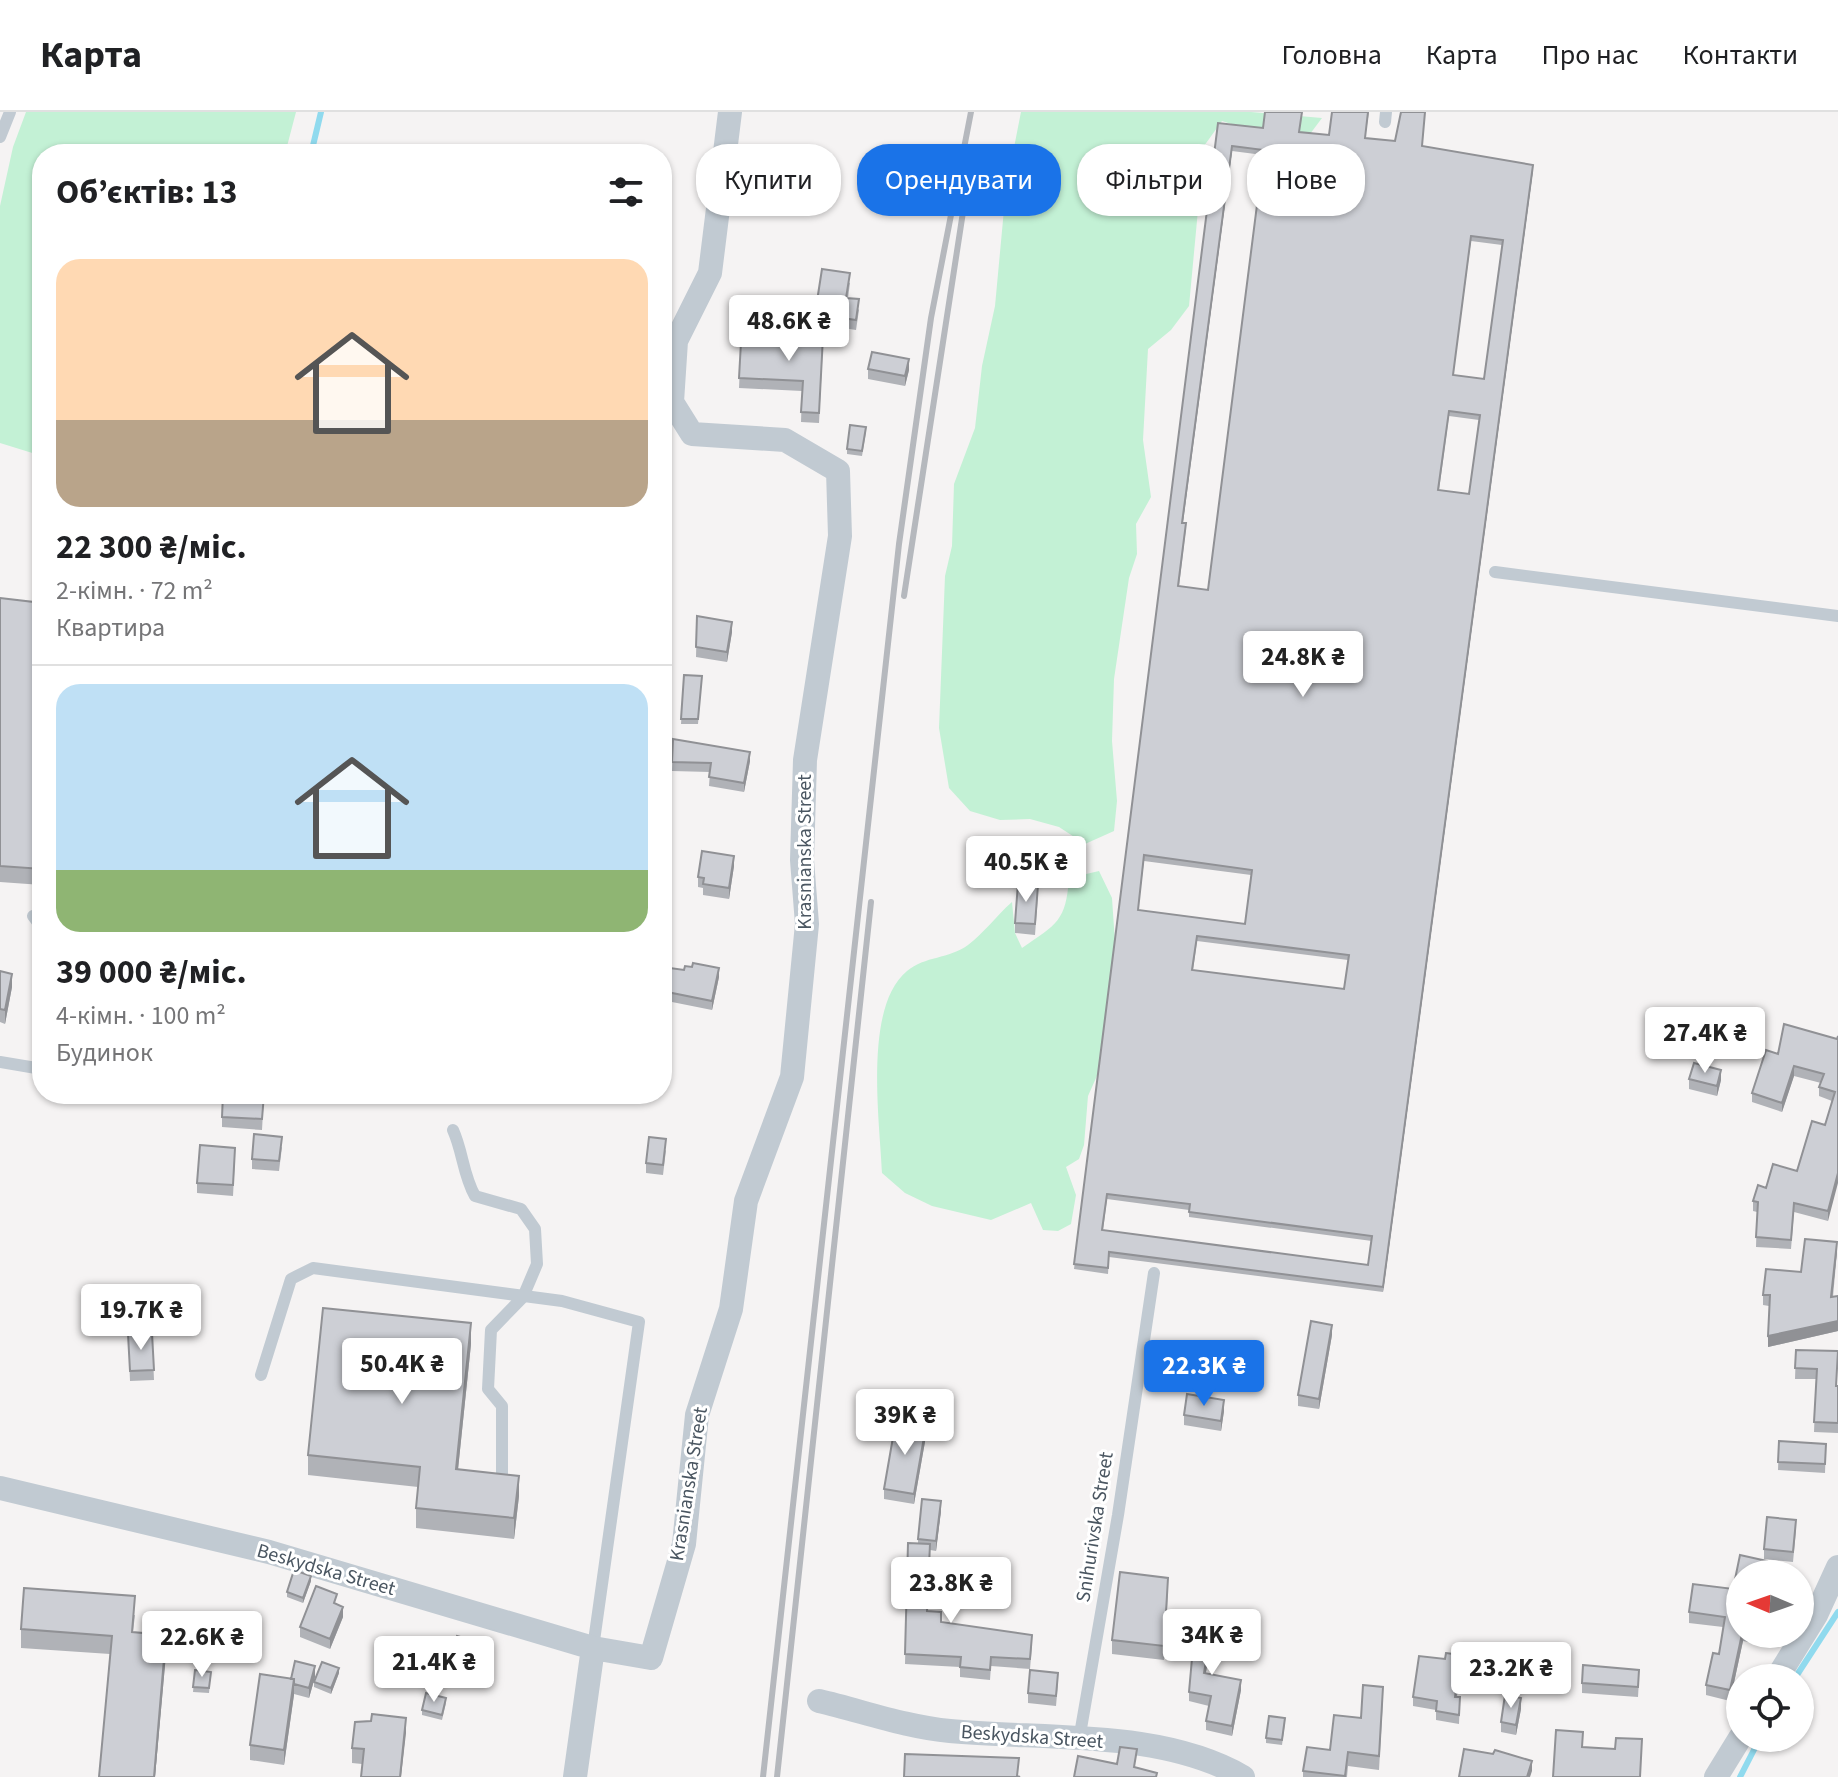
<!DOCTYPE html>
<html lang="uk">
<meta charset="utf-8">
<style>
body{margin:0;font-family:"Source Sans 3",sans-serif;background:#f6f6f6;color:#202124;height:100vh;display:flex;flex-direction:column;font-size:30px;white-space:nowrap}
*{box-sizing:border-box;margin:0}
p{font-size:26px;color:#757577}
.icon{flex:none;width:44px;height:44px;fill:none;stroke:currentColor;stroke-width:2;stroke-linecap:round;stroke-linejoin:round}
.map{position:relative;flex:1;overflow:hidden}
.sheet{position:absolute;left:32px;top:32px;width:640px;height:960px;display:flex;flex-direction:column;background:#fff;border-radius:32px;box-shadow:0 2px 6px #0004}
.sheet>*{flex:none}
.top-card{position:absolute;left:696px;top:32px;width:760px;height:72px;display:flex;gap:16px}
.needle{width:52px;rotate:272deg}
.tools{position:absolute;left:1726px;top:1448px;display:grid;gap:16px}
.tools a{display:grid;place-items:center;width:88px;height:88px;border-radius:50%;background:#fff;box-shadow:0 2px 6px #0004;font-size:40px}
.price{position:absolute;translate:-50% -68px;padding:0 18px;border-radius:8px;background:#fff;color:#222;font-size:26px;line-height:52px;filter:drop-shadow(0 2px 4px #0008)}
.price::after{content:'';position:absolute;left:50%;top:48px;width:24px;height:18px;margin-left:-12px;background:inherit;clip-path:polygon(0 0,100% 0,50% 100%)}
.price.selected{background:#1a73e8;color:#fff}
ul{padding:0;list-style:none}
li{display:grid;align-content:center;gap:16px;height:424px;padding:0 24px}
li+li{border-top:2px solid #e0e0e0}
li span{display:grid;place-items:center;height:248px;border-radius:24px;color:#555}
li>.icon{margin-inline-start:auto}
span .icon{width:144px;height:144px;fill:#fffc;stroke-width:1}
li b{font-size:34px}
h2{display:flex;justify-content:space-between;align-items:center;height:96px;padding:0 24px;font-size:34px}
.tag{padding:0 28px;border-radius:32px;background:#fff;box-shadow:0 2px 6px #0004;font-size:28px;line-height:72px}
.tag.selected{background:#1a73e8;color:#fff}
header{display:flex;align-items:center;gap:48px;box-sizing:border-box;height:112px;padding:0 40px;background:#fff;border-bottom:2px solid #e0e0e0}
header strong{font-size:38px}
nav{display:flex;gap:44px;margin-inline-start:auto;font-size:28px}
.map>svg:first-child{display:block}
.green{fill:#c3f1d5}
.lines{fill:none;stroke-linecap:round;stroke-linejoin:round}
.stream{stroke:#90daee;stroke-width:6}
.service{stroke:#c1cad2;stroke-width:12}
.minor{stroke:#c1cad2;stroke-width:24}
.rail{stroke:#b5b8bd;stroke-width:6}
.wall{fill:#b0b2b7;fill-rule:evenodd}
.shaded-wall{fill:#909195}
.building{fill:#cdcfd5;stroke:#909195;stroke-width:2;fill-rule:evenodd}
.labels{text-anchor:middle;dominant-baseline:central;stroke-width:6;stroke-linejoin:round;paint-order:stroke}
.street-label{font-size:20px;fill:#4a5661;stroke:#fff}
</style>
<header>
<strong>Карта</strong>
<nav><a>Головна</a><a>Карта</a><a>Про нас</a><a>Контакти</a></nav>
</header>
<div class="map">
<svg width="1838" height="1665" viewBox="0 0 1838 1665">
<rect width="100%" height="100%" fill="#f5f3f3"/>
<path class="green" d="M26,0H296L285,42H42V344L0,331V94L13,35Z
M1021,0H1251L1322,6L1310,22L1250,18L1222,9L1204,34L1189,194L1171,218L1148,237L1143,328L1151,385L1136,412L1137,442L1129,466L1114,567L1112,629L1117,689L1114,719L1085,732L1059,715L1030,707L1000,708L970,699L949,676L939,616L945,464L952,434L954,372L975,316L982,254L995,194L1006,76Z
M1099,759L1112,786L1116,845L1100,957L1088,984L1084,1033L1079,1047L1066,1055L1076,1083L1071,1112L1058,1119L1043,1118L1031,1091L991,1108L932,1094L905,1081L882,1061C880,1010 863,895 907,859C925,844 949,847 968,833C984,821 997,803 1012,790L1015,821L1022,836C1057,812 1066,809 1069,766Z"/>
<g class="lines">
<path class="stream" d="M311,42L321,0
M1795,1566L1838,1500
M1740,1665L1760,1626"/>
<path class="service" d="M1385,10L1386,0
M0,25L10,0
M1495,460L1838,504
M33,804L42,816
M0,950L42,957
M453,1018C463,1040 463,1063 475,1084L521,1097L535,1117L537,1152L523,1185L491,1218L488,1277L502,1294V1364
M261,1263L291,1167L313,1156L562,1189L639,1210L593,1536
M1079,1628L1118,1403L1154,1161"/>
<path class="minor" d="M0,1376L269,1440L593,1536L651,1546L684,1432L697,1303L731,1197L746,1089L792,965L807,812L802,748L805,648L840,424L838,359L785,328L692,322L672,290L676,229L710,161L730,0
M1777,1566L1816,1503L1838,1455
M819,1589C862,1599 906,1615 950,1619C1043,1628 1161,1617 1243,1665
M575,1665L593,1536
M1716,1665L1740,1626"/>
<path class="rail" d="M904,484L963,100
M763,1665L899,432L931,206L971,0
M777,1665L871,790"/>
</g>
<path class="wall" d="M1302,0L1299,20L1329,23L1369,0L1365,26L1422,34L1533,58L1383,1180L1109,1145L1108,1162L1074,1157L1218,11L1263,16ZM1232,39L1263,43L1208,478L1179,474L1186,416L1183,411ZM1471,129L1502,133L1484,267L1453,263ZM1449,304L1479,308L1469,382L1439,378ZM1144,749L1251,763L1245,812L1138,798ZM1197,829L1348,848L1344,877L1193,858ZM1107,1087L1189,1098V1105L1372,1129L1368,1153L1103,1118Z
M822,157L850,171L848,186L859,198L856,218L824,213L819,311L801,310L802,279L739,276L741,230L804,233L815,204Z
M868,257L909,258L905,274L868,267Z
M866,320L862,344L847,342V337Z
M0,486L42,491V773L0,770Z
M697,504L732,520L727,550L696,545Z
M684,563L702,564L698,612H681Z
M673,627L750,649L744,680L709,674L710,660L672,659Z
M734,754L729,787L703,783V776L698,775V765Z
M1038,783L1035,823L1015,821V811Z
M662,855L719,865L712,898L667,889L662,911Z
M0,859L12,875L5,912L0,910Z
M42,902V929L38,927V917Z
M1837,927L1828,1109L1794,1100L1791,1137L1756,1135L1757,1100L1753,1099V1089L1766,1076L1797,1059L1825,1013L1832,989L1819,984V975L1821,971L1794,964L1782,1000L1752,990V981L1778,942Z
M1689,967L1721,968L1717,984L1689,977Z
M264,982L262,1018L222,1015V1005Z
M586,982H607L605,989L586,984Z
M282,1035L279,1059L252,1057V1047Z
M666,1038L663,1063L646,1061V1051Z
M235,1046L233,1084L197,1081V1071Z
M1837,1140L1833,1185L1838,1184V1219L1768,1235L1769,1194L1763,1193V1183L1801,1160Z
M152,1221L154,1268L130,1269L128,1222Z
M1332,1223L1319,1297L1298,1294V1283Z
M471,1232L458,1357L519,1384L514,1427L416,1416V1396L418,1375L308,1363V1343Z
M1796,1238L1838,1274V1321L1814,1320L1816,1267H1795Z
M1224,1299L1221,1319L1184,1313V1303Z
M926,1324L914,1392L884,1387V1377Z
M1779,1329L1826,1332L1825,1361L1778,1358Z
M941,1399L936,1439L930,1438L928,1499L941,1510L1032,1533L1030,1557L991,1554L990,1568L960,1565V1555L905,1552L908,1431L918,1432V1427Z
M1796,1418L1793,1450L1764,1447V1437Z
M1740,1443L1767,1449L1766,1462H1740V1522H1757L1755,1531L1743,1529L1730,1589L1706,1583V1573L1713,1541L1719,1542L1723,1515L1689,1511V1500L1693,1472L1733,1477Z
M311,1469L303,1491L287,1485V1480Z
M1168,1480L1164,1548L1112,1542V1528Z
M337,1492L343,1505L330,1537L300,1525V1515Z
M135,1503L133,1520L166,1542L155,1665H99L110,1542L21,1536V1517Z
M1214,1513L1206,1561L1241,1578L1232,1624L1206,1618V1609L1209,1594L1189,1589V1580Z
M484,1542L475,1573L448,1565V1561L443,1559V1549Z
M1445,1547L1461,1552L1457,1585H1460L1459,1612L1436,1608V1598L1413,1594V1585Z
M195,1558L211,1560L209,1581L193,1580Z
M339,1561L331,1582L314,1575V1570Z
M315,1565L309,1586L294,1582L284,1653L250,1648V1633L291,1567Z
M1639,1568L1638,1585L1582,1581V1571Z
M1058,1571L1056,1594L1028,1591V1581Z
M1383,1588L1379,1658L1348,1654L1347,1665H1303V1659L1330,1638Z
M446,1591L442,1608L422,1603V1598Z
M1521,1597L1516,1623L1501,1620V1610Z
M1285,1611L1282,1633L1266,1631V1626Z
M406,1621L362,1652L352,1651V1636Z"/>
<path class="shaded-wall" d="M1232,34V39L1182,416V411Z
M1533,53V58L1383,1180V1175Z
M909,247V258L905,274V264Z
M732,510V520L727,550V540Z
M750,640V649L744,680V671Z
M734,744V754L729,787V776Z
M719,856V865L712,898V889Z
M12,862V875L5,912V898Z
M667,880V889L662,911V901Z
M1794,954V964L1782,1000V991Z
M1721,958V968L1717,984V974Z
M1838,1061V1071L1828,1109V1099Z
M1837,1130V1140L1831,1196V1185Z
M1838,1209V1219L1768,1235V1224Z
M471,1211V1232L456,1377V1357Z
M1332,1213V1223L1319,1297V1287Z
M1224,1288V1299L1221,1319V1309Z
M926,1314V1324L914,1392V1382Z
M519,1364V1384L514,1427V1406Z
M941,1389V1399L936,1439V1429Z
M311,1464V1469L303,1491V1486Z
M343,1495V1505L330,1537V1527Z
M1214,1503V1513L1204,1571V1561Z
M1742,1522L1743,1529L1730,1589V1578Z
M166,1523V1542L155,1665H154Z
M484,1532V1542L475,1573V1563Z
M1461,1543V1552L1455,1593V1585Z
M315,1554V1565L309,1586V1576Z
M339,1556V1561L331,1582V1576Z
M294,1567V1583L284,1653V1638Z
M1241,1568V1578L1232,1624V1614Z
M1521,1586V1597L1516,1623V1613Z
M406,1606V1621L401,1665H400Z
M1532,1649V1659L1530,1665H1527Z"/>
<path class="building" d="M1265,0H1302L1299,20L1329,23L1332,0H1368L1365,26L1395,29L1401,0H1425L1422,34L1533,53L1383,1175L1109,1140L1108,1156L1074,1152L1218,11L1263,16ZM1232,34L1264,38L1208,478L1178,474L1186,411H1182ZM1471,124L1503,128L1484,267L1453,263ZM1449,299L1480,303L1469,382L1438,378ZM1144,743L1252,758L1245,812L1138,798ZM1197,824L1349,843L1344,877L1192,858ZM1107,1082L1190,1092L1189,1100L1372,1124L1368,1153L1102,1118Z
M822,157L850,161L846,186L859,187L856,208L815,202Z
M806,204L824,205L819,301L801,300L803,269L739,266L741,230L804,233Z
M872,240L909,247L905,264L868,257Z
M850,313L866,315L862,339L847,337Z
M0,486L42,491V757L0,754Z
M697,504L732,510L727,540L696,535Z
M684,563L702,564L698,607H681Z
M673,627L750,640L744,671L709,665L711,651L672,650Z
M702,739L734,744L729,776L703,772L704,766L698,765Z
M1018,771L1038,773L1035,812L1015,811Z
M693,851L719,856L712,889L667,880L662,901V855L684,858L685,854L692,855Z
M0,859L12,862L5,898L0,897Z
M42,902V918L38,917Z
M1784,912L1837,927L1838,924V1061L1828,1099L1794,1091L1791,1128L1756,1125L1758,1090L1753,1089L1758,1073L1766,1076L1773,1052L1797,1059L1812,1009L1825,1013L1835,980L1819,975L1824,962L1794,954L1782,991L1752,981L1766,938L1778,942Z
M1694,951L1721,958L1717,974L1689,967Z
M223,982H264L262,1007L222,1005Z
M254,1022L282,1025L279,1049L252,1047Z
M649,1025L666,1027L663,1053L646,1051Z
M200,1033L235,1036L233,1073L197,1071Z
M1805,1127L1837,1130L1831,1185L1838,1184V1209L1768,1224L1770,1183H1763L1766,1157L1801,1160Z
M323,1196L471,1211L456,1357L519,1364L514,1406L416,1396L420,1355L308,1343Z
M1311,1209L1332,1213L1319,1287L1298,1283Z
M152,1221L154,1258L130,1259L128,1222Z
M1796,1238L1838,1239L1836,1274H1838V1311L1814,1310L1817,1257L1795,1256Z
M1187,1282L1224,1288L1221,1309L1184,1303Z
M896,1308L926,1314L914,1382L884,1377Z
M1779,1329L1826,1332L1825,1352L1778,1350Z
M922,1387L941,1389L936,1429L918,1427Z
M1767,1405L1796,1408L1793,1440L1764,1437Z
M908,1431L930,1432L927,1499L941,1500V1510L1032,1523L1030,1547L991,1545L990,1558L960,1555L961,1545L905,1542Z
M1740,1443L1767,1449L1764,1462H1740V1522H1742L1730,1578L1706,1573L1713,1541L1719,1542L1725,1505L1689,1500L1693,1472L1733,1477Z
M294,1458L311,1464L303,1486L287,1480Z
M1120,1460L1168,1466L1164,1534L1112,1528Z
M316,1474L337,1482L334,1491L343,1495L330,1527L300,1515Z
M24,1476L135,1484L132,1520L166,1523L154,1665H99L112,1524L21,1517Z
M1196,1502L1214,1503L1204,1561L1241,1568L1232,1614L1206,1609L1211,1584L1189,1580Z
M457,1524L484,1532L475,1563L448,1554L449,1551L443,1549L449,1528L455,1530Z
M1446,1541L1461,1543L1455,1585H1460L1459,1603L1436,1599L1437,1589L1413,1585L1419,1544L1445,1547Z
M295,1549L315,1554L309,1576L294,1572V1567H291Z
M322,1550L339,1556L331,1576L314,1570Z
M1583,1553L1639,1558L1638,1575L1582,1571Z
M195,1558L211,1560L209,1576L193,1575Z
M1030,1558L1058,1561L1056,1584L1028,1581Z
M260,1562L294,1567L284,1638L250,1633Z
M1363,1573L1383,1575L1379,1644L1348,1640L1345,1664L1303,1659L1307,1635L1330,1638L1334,1603L1361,1606Z
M426,1581L446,1586L442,1603L422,1598Z
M1505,1583L1521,1586L1516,1613L1501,1610Z
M372,1602L406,1606L400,1665H361L364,1637L352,1636L355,1610L371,1609Z
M1269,1604L1285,1606L1282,1628L1266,1626Z
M1556,1618L1583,1620L1582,1635L1615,1637L1616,1626L1642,1627L1640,1665H1553Z
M1120,1635L1137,1637L1134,1655L1157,1661L1156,1665H1074L1078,1644L1117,1652Z
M1464,1637L1493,1642L1495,1638L1532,1649L1527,1665H1459Z
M905,1642L1019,1646L1017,1664L1020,1665H904Z"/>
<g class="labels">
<g class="street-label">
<text transform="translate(805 740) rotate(-90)">Krasnianska Street</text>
<text transform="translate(689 1372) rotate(-81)">Krasnianska Street</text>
<text transform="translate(1095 1415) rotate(-81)">Snihurivska Street</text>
<text transform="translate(326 1458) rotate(16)">Beskydska Street</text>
<text transform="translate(1032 1625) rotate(4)">Beskydska Street</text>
</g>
</g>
</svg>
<div class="tools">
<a><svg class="needle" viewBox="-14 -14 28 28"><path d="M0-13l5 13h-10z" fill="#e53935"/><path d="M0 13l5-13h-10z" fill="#757577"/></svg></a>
<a><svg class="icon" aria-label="locate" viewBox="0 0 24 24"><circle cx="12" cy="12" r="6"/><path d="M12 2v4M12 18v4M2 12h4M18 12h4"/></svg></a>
</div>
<b class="price" style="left:789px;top:251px">48.6K ₴</b>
<b class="price" style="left:1303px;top:587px">24.8K ₴</b>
<b class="price" style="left:1026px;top:792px">40.5K ₴</b>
<b class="price" style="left:1705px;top:963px">27.4K ₴</b>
<b class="price" style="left:141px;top:1240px">19.7K ₴</b>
<b class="price" style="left:402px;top:1294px">50.4K ₴</b>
<b class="price selected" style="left:1204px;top:1296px">22.3K ₴</b>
<b class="price" style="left:905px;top:1345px">39K ₴</b>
<b class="price" style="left:951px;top:1513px">23.8K ₴</b>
<b class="price" style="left:1212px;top:1565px">34K ₴</b>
<b class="price" style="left:202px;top:1567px">22.6K ₴</b>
<b class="price" style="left:434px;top:1592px">21.4K ₴</b>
<b class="price" style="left:1511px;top:1598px">23.2K ₴</b>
<div class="top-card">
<a class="tag">Купити</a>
<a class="tag selected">Орендувати</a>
<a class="tag">Фільтри</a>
<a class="tag">Нове</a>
</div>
<section class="sheet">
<h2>Об’єктів: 13<svg class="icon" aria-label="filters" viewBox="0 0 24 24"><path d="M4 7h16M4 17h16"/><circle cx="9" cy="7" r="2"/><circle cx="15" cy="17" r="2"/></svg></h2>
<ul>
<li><span style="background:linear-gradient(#ffd9b3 65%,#b9a48a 0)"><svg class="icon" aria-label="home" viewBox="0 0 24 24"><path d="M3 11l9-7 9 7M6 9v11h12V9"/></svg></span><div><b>22 300 ₴/міс.</b><p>2-кімн. · 72 m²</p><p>Квартира</p></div></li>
<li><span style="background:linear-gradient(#bfe0f5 75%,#8fb573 0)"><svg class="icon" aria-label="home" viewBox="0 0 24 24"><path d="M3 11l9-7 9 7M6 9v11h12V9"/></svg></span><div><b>39 000 ₴/міс.</b><p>4-кімн. · 100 m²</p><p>Будинок</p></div></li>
</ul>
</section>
</div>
